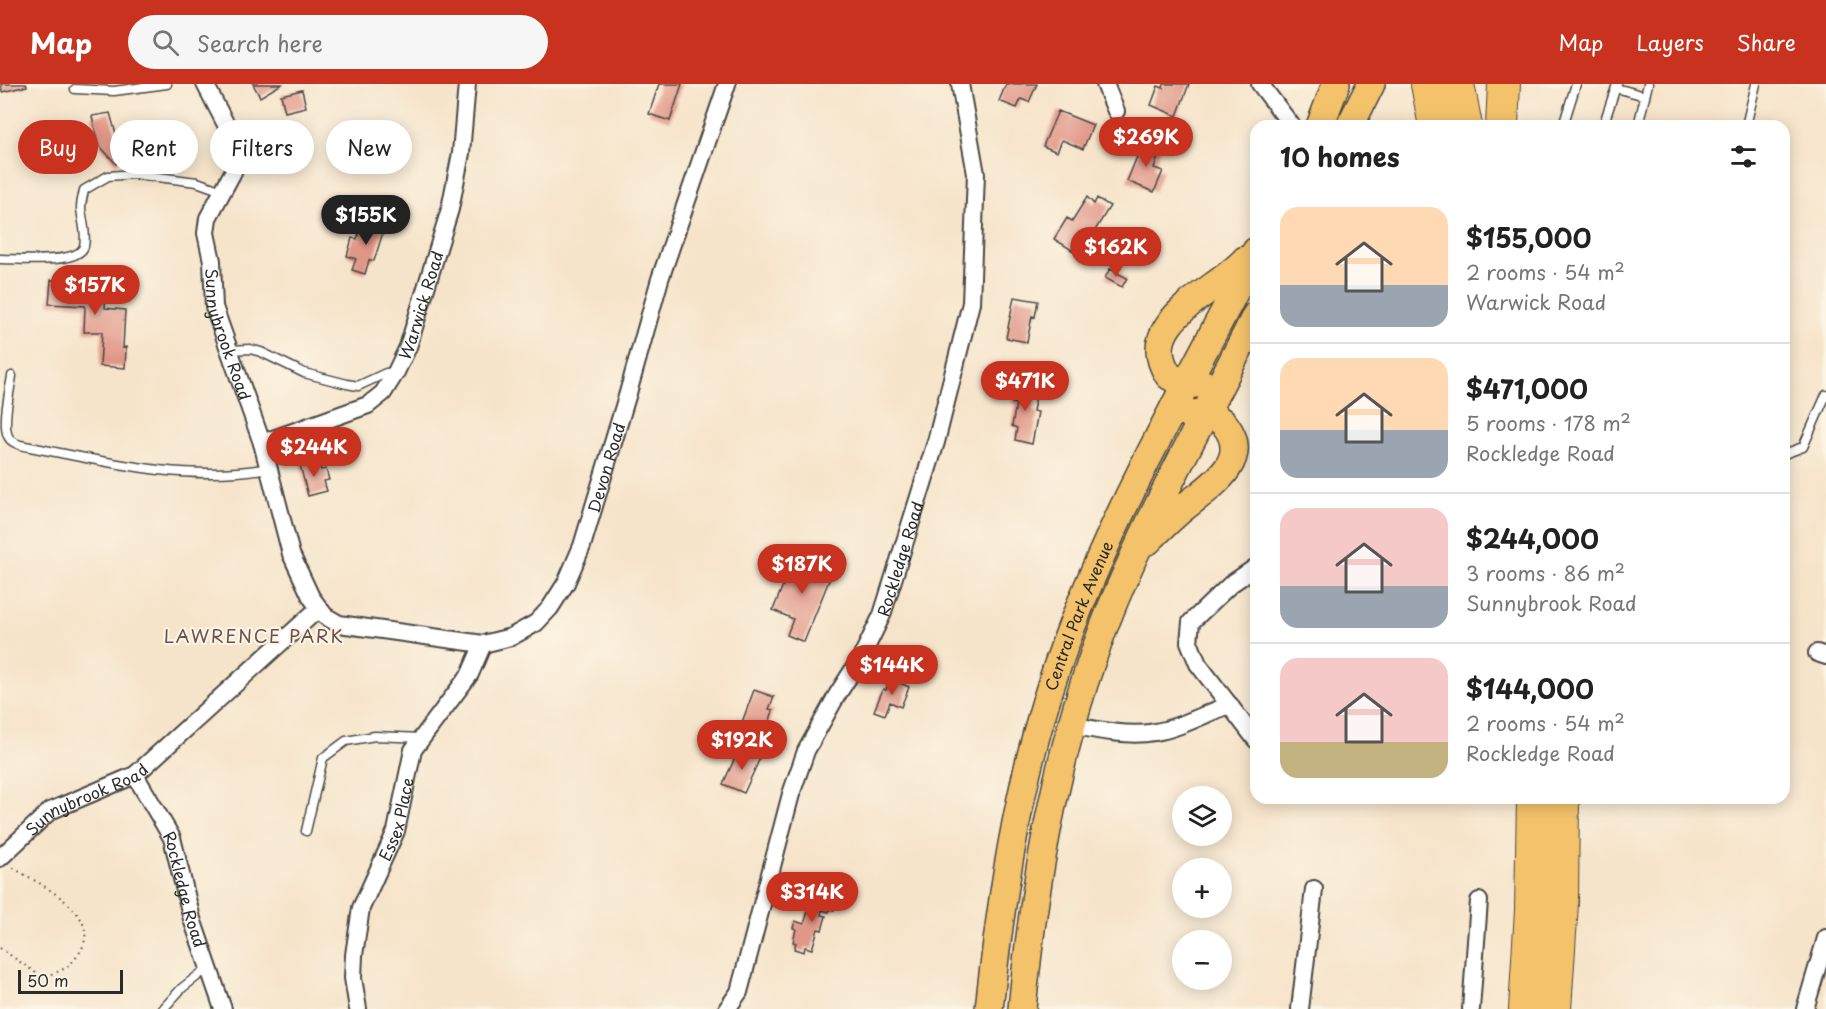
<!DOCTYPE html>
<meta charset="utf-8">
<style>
body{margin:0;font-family:"Playpen Sans",sans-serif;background:#f6f6f6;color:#222;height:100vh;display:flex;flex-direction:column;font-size:22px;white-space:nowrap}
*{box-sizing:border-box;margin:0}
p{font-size:20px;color:#767676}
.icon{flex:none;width:33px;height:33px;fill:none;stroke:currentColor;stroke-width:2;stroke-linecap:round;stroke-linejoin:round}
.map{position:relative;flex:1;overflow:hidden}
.panel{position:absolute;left:1250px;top:36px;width:540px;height:684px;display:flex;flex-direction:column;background:#fff;border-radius:18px;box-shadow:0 3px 15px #0003}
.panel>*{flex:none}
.hud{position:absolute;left:18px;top:36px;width:570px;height:54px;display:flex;gap:12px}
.fabs{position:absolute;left:1172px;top:702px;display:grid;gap:12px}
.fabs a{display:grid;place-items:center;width:60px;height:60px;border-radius:50%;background:#fff;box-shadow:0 3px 15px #0003;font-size:30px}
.scale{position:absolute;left:18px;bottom:15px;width:105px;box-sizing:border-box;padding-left:6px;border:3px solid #2b2b2b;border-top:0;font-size:16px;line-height:21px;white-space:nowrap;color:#2b2b2b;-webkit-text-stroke:4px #fcf5e5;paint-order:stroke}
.price{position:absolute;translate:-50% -51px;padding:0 14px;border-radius:21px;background:#c8321e;color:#fff;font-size:20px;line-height:39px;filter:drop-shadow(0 2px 3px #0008)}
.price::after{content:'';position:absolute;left:50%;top:36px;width:18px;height:14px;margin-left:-9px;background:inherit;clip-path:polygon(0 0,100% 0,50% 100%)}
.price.active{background:#222;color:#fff}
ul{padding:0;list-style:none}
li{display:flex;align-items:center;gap:18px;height:150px;padding:0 30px}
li+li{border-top:2px solid #e0e0e0}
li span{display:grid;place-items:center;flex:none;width:168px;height:120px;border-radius:18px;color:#555}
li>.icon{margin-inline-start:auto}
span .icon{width:72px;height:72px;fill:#fffc;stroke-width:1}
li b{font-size:26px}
h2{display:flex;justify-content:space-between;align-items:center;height:72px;padding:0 30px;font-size:26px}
.tag{padding:0 21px;border-radius:27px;background:#fff;box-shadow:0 3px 15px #0003;font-size:21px;line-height:54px}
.tag.active{background:#c8321e;color:#fff}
header{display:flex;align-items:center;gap:36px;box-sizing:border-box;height:84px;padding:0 30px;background:#c8321e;color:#fff}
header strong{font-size:28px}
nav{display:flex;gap:33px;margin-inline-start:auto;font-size:21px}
.search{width:420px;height:54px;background:#f6f6f6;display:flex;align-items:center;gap:15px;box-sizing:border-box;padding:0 21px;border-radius:33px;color:#767676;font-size:22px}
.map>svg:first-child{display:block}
.building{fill:#e19788}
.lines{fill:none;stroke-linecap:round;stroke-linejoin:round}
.lane-casing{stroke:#494743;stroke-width:11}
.street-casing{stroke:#494743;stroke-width:20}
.primary-casing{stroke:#494743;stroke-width:30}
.highway-casing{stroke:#494743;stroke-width:34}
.path{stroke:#494743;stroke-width:2;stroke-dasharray:1.5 4.5;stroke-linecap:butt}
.lane{stroke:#fff;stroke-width:8}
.street{stroke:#fff;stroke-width:16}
.primary{stroke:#f3c26a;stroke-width:27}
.highway{stroke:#f3c26a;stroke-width:32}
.labels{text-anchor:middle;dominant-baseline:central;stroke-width:4.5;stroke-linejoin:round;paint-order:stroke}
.street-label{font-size:16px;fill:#2b2b2b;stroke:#fcf5e5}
.neighbourhood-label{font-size:18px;letter-spacing:1.5px;fill:#6b514c;stroke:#fcf5e5}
</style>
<header>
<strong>Map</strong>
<div class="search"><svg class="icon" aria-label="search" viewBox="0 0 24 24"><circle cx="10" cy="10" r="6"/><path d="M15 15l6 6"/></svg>Search here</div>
<nav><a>Map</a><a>Layers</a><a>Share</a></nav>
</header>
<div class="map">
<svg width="1826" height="925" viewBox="0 0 1826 925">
<rect width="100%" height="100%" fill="#fcf5e5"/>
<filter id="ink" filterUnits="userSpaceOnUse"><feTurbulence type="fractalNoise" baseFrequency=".0167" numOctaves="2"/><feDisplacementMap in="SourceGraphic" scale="12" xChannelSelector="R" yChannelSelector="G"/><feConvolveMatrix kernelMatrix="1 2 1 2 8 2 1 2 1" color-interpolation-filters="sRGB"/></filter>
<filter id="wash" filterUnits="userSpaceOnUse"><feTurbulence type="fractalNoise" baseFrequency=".008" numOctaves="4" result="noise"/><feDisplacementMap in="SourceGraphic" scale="24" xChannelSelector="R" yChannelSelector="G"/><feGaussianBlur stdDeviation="1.35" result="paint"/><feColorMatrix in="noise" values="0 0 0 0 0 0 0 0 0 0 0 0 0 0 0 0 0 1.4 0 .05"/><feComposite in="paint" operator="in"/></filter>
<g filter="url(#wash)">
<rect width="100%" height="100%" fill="#f6e4ca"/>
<g id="blocks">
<path class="building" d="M1,0H26L27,2L2,8Z
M253,0H282L260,13Z
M659,0H682L670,37L649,30Z
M1006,0H1037L1029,18L1021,15L1017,24L999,17Z
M1164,0H1189L1177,32L1151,21L1158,2L1163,4Z
M302,6L306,23L285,28L281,11Z
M1058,27L1093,41L1083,65L1062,56L1057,68L1043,62Z
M110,29L116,50L131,67L116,80L98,60L92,32Z
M386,41L404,44L398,85L373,82L375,68L382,69Z
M1143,58L1161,65L1154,84L1163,87L1154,108L1127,97Z
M1087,113L1094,120L1097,114L1110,122L1080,171L1054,155L1067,134L1072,137Z
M371,135L386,139L374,177L369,176L365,190L352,186L356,175L347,172L352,154L357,155L360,146L367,148Z
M1110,185L1127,194L1122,203L1105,194Z
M51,196L107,199L105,224L125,226L123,264L126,263L125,284L100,282L102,248H84L85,222L49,220Z
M1014,213L1038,217L1035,233L1032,232L1027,258L1006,254Z
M1016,298L1038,302L1033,327L1038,328L1032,360L1015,356L1017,344L1012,342L1016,320L1012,319Z
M318,376L321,386L326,385L329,396L324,397L327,407L308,412L300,381Z
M796,469L826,481L822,491L830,494L804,558L787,551L793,535L773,526Z
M890,595L909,603L901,623L890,618L885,631L874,627L883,605L886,606Z
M754,606L774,613L769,625L773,626L764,658L738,649Z
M739,665L760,674L744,709L723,700Z
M817,809L834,814L832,818L836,819L834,826L830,825L829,828L822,826L821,831L826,832L822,846L818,845L812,865L805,863L804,868L794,865L796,859L793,858L796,845L793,844L795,837L804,840L808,827L813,828Z"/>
</g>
</g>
<g filter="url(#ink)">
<use href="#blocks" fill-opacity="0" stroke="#494743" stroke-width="1.5"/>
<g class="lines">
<g class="lane-casing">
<path id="lane" d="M1616,4L1645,12
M75,5L114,7L167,0
M1563,42L1576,0
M1603,42L1617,0
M1638,42L1648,0
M1746,42L1756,0
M0,175C17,175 79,181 84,162C87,149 82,137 81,124C81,118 83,112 84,106L108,92L134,90L197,98L222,107
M229,266L250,265L261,268L304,289L347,300L358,302L386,289L396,288
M12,292C10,306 2,339 8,352C10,357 15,359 20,361C102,377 185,399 269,384
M1784,370L1803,363L1826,311
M306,747L323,674L346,657L375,652L422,654
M163,925L182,904L208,884"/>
</g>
<g class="street-casing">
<g id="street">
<path id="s1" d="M205,0L235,58L238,71L233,88L208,134L206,149L212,177L214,223L262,359L291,470L311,513L325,532L339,540L483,560L511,553L536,539L550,524L566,499L582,462L628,309L660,195L727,0"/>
<path d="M1105,0L1116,27"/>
<path d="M1260,0L1292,42"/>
<path id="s2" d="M262,359L368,321L383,309L396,288L408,263L450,125L461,69L467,0"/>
<path d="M1256,483L1231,500L1191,538L1189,558L1198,580L1256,656"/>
<path d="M1817,569L1826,572"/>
<path d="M1071,641C1097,646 1128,653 1155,648C1181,644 1205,629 1230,621"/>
<path id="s3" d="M135,691L172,754L192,835L223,925"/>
<path id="s4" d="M0,774L50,727L135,691L319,524"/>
<path id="s5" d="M358,925L353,894L354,871L361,824L396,747L413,666L470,590L483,560"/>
<path id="s6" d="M727,925L739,908L791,710L806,667L837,611L862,572L882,531L936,358L971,219L976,90L960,0"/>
<path d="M1300,925L1314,805"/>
<path d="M1471,925L1479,817"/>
<path d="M1805,925L1826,854"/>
</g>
</g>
<g class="primary-casing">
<g id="primary">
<path d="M1320,42L1336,0"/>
<path d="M1350,42L1371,0"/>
<path d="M1204,300H1187L1169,292C1133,238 1215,209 1245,176"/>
<path d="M1148,457C1159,446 1170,435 1182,425C1206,405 1253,379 1226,342C1216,330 1203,328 1188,330"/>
<path id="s7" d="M989,925C1001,815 1017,707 1051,601C1100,449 1183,309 1256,167"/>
<path d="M1022,925C1035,787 1060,649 1113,520C1154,421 1208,327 1256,231"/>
</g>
</g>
<g class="highway-casing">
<path id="highway" d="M1427,0L1435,42
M1458,0L1466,42
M1502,42L1504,0
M1525,925L1531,826L1533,714
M1555,925L1562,819L1563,714"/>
</g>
<path class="path" d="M0,864L40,892C57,890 68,885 78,871C108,830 38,800 12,783"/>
<use href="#lane" class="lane"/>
<use href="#street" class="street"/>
<use href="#primary" class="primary"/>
<use href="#highway" class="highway"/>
</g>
</g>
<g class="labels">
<g class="street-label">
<text stroke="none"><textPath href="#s2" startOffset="228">Warwick Road</textPath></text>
<text stroke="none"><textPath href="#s1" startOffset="268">Sunnybrook Road</textPath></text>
<text stroke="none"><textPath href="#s1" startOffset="960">Devon Road</textPath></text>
<text stroke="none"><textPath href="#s6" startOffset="486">Rockledge Road</textPath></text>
<text stroke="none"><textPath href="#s7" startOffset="405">Central Park Avenue</textPath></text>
<text stroke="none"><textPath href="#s4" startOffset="106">Sunnybrook Road</textPath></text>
<text stroke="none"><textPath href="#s5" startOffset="198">Essex Place</textPath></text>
<text stroke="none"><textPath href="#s3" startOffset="126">Rockledge Road</textPath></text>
</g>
<g class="neighbourhood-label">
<text x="254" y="551">LAWRENCE PARK</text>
</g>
</g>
</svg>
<div class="fabs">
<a><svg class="icon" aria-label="layers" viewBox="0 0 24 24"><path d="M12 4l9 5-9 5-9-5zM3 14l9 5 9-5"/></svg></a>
<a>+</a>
<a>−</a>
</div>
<div class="scale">50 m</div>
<b class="price" style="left:1146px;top:84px">$269K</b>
<b class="price active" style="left:366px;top:162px">$155K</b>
<b class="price" style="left:1116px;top:194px">$162K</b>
<b class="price" style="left:95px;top:232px">$157K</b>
<b class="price" style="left:1025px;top:328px">$471K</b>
<b class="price" style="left:314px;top:394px">$244K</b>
<b class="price" style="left:802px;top:511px">$187K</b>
<b class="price" style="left:892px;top:612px">$144K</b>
<b class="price" style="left:742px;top:687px">$192K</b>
<b class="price" style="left:812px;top:839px">$314K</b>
<div class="hud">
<a class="tag active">Buy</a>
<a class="tag">Rent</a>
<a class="tag">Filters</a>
<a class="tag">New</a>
</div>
<section class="panel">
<h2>10 homes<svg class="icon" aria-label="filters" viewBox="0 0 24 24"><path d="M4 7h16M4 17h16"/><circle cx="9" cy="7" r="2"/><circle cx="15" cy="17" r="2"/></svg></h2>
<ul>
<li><span style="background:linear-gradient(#ffd9b3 65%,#9aa5b1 0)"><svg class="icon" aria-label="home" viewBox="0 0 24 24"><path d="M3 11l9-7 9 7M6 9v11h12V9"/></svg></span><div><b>$155,000</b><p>2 rooms · 54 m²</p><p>Warwick Road</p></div></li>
<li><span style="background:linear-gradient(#ffd9b3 60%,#9aa5b1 0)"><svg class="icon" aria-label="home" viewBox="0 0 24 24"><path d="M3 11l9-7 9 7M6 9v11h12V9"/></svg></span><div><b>$471,000</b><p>5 rooms · 178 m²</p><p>Rockledge Road</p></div></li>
<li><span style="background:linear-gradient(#f6c9c9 65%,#9aa5b1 0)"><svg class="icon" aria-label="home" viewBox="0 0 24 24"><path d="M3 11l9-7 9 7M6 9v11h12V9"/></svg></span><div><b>$244,000</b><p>3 rooms · 86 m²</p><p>Sunnybrook Road</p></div></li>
<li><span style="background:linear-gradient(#f6c9c9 70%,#c2b280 0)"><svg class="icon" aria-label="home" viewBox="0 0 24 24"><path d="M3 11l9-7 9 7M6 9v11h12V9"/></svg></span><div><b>$144,000</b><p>2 rooms · 54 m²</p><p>Rockledge Road</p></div></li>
</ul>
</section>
</div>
